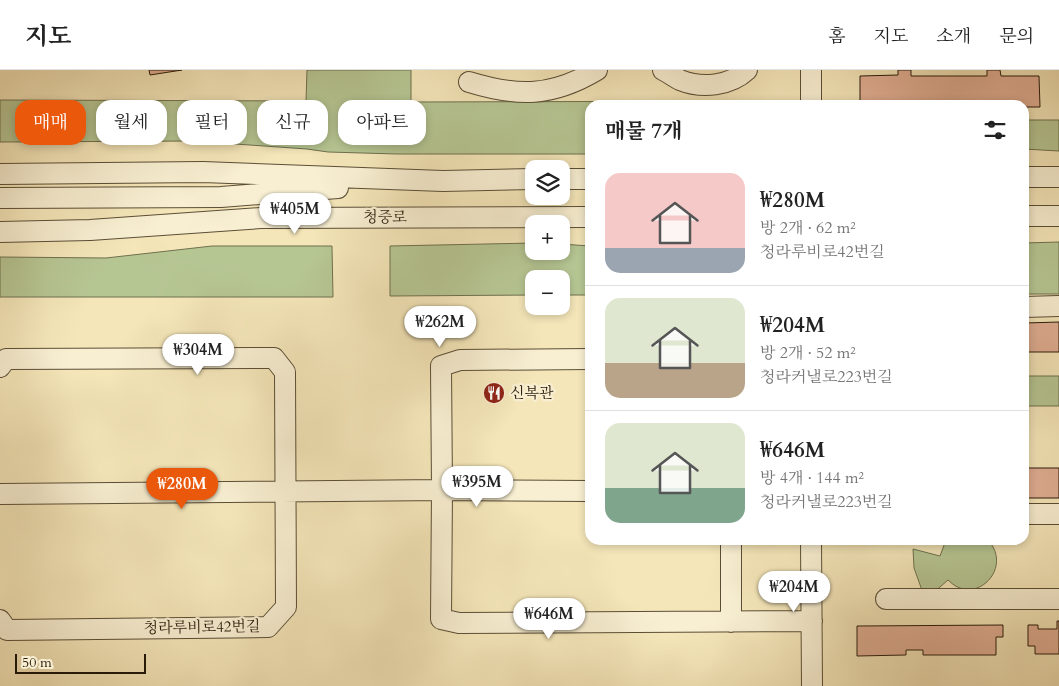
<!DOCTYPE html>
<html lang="ko">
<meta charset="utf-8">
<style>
body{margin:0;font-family:Cardo,"Noto Serif KR",serif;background:#f2f2f2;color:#222;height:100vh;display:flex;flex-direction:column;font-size:19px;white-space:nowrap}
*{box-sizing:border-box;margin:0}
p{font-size:16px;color:#767676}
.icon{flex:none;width:28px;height:28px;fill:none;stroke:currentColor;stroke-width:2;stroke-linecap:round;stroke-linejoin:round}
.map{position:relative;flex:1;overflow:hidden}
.panel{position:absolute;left:585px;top:30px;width:444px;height:445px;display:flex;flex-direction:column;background:#fff;border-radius:15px;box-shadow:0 2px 8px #0003}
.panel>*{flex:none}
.guide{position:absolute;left:15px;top:30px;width:475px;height:45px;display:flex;gap:10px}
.tools{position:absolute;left:525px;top:90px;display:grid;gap:10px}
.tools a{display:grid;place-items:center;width:45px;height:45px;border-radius:10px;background:#fff;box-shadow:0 2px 8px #0003;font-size:25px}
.scale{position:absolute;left:15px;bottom:12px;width:131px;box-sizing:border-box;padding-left:5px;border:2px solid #281b0a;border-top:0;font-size:14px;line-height:18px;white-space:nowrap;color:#281b0a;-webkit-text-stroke:4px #f8efd2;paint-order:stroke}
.price{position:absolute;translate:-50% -42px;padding:0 11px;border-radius:18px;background:#fff;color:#222;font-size:16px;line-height:32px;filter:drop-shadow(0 1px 2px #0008)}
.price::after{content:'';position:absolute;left:50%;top:30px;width:15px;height:11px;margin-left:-8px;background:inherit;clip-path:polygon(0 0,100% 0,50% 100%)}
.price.current{background:#ea580c;color:#fff}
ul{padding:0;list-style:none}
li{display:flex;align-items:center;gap:15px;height:125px;padding:0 20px}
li+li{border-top:1px solid #e0e0e0}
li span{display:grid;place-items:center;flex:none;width:140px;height:100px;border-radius:15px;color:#555}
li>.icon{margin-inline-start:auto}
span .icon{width:60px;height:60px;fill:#fffc;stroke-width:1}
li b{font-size:21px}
h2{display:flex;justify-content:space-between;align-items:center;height:60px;padding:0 20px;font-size:21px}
.tag{padding:0 18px;border-radius:15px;background:#fff;box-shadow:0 2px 8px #0003;font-size:18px;line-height:45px}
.tag.current{background:#ea580c;color:#fff}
header{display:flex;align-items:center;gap:30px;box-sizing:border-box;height:70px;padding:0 25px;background:#fff;border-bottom:1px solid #e0e0e0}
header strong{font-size:24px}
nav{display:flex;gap:28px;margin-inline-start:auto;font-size:18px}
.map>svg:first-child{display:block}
.green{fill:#b6c693;stroke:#6f704e}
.building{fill:#e0ae93;stroke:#281b0a}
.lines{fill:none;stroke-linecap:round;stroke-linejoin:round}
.minor-casing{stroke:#5b4e36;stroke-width:22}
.minor{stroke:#f8efd2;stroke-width:20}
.labels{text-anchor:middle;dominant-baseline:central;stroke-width:4.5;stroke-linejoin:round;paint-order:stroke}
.street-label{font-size:15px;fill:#281b0a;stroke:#f8efd2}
.poi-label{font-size:15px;fill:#281b0a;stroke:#f8efd2;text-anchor:start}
</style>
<header>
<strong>지도</strong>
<nav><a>홈</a><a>지도</a><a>소개</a><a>문의</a></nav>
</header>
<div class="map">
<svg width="1059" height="616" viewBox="0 0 1059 616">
<rect width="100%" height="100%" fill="#f4e6b9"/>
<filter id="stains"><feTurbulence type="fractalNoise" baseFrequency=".004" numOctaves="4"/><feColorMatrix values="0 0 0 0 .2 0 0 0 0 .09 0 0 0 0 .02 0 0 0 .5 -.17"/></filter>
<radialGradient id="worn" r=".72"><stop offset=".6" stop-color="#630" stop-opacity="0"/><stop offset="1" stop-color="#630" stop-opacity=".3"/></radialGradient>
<path class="green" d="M307,0H411V32L783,31V35H590V84H397L328,82L307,79L192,71L0,72V30L306,31Z
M1024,50H1059V81L1024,79Z
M1059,172V224H1024V173Z
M534,173V181H561V174L590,176V225H561V209H534V225L390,226V176Z
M212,176H332L333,227H0V187L106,188Z
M1024,306H1059V336H1024Z
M946,470H988C1014,498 975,538 948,510L933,523H923L914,498L913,479L940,486Z"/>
<path class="building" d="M149,0H182L150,5Z
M898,0H911V6H987V0H1000L1001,6H1039L1040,37H1024V35H860V6L898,5Z
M1059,252V282H1025V253Z
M1026,398H1059V428H1027Z
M1057,551H1059V584H1035V576H1028V555H1038V559H1057Z
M1003,555V567H996V585H923V580H906V585L857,586V556Z"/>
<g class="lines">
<g class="minor-casing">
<path id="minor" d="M663,0C669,3 674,7 680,10C702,19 730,16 747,0
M811,0V35
M469,12C518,27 552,27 597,0
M0,104L203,102L443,111L534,109
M1024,107H1059
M561,109H590
M0,128L221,127L338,118
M1024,146H1059
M0,162L90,160L261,148L590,147
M1024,237L1059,236
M590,289L460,290L441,296L442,420L441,549L459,553L812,551
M0,297L6,289L274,288L285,302L286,537L268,557L7,560L0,550
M0,424L442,420L590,421
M1024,444H1059
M731,470V552
M811,470L812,616
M886,529H1059"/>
</g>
<use href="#minor" class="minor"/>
</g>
<defs>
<g id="restaurant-disc" transform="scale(1.125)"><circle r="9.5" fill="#8f2418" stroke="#f8efd2"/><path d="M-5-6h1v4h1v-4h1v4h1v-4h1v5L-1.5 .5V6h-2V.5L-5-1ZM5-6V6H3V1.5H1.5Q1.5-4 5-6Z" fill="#fff"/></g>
</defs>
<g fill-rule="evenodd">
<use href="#restaurant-disc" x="494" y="323"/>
</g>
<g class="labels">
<g class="street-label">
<text x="385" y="147">청중로</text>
<text transform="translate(202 557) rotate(-1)">청라루비로42번길</text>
</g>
<g class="poi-label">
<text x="510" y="323">신복관</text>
</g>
</g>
<rect width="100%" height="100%" filter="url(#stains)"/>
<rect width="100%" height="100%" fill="url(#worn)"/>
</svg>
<div class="tools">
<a><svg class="icon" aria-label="layers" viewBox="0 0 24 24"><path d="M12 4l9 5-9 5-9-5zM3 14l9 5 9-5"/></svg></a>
<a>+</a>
<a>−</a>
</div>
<div class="scale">50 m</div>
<b class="price" style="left:295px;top:165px">₩405M</b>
<b class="price" style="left:440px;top:278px">₩262M</b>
<b class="price" style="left:198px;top:306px">₩304M</b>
<b class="price" style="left:477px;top:438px">₩395M</b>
<b class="price current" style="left:182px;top:440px">₩280M</b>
<b class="price" style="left:794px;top:543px">₩204M</b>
<b class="price" style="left:549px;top:570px">₩646M</b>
<div class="guide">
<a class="tag current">매매</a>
<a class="tag">월세</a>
<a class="tag">필터</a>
<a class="tag">신규</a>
<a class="tag">아파트</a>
</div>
<section class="panel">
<h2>매물 7개<svg class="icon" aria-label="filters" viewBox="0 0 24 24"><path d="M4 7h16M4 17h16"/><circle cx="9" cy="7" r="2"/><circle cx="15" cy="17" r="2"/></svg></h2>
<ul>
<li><span style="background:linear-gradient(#f6c9c9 75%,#9aa5b1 0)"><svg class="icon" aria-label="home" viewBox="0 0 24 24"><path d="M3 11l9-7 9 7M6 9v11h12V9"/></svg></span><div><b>₩280M</b><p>방 2개 · 62 m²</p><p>청라루비로42번길</p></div></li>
<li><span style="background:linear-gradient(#dfe7d0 65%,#b9a48a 0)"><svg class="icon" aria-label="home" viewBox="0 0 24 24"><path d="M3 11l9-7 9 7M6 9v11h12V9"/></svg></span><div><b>₩204M</b><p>방 2개 · 52 m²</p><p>청라커낼로223번길</p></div></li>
<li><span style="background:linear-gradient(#dfe7d0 65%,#7fa58c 0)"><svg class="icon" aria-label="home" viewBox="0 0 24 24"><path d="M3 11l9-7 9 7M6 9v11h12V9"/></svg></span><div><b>₩646M</b><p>방 4개 · 144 m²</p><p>청라커낼로223번길</p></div></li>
</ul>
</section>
</div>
